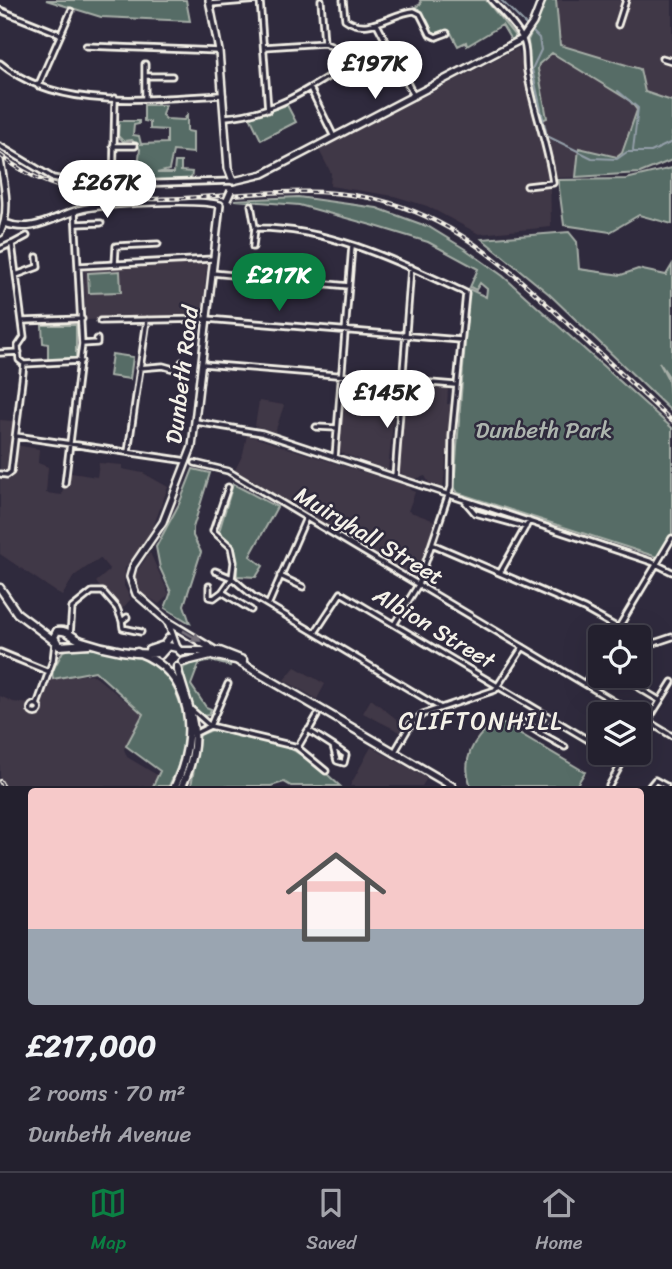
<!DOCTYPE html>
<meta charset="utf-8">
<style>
body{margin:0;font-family:Sriracha,sans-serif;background:#2f2d3a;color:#f1f3f6;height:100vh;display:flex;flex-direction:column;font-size:26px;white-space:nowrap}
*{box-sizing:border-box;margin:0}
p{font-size:23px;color:#a3a3aa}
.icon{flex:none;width:38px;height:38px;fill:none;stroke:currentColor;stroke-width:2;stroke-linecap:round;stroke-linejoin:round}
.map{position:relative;height:786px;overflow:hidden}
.side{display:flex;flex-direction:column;background:#23202e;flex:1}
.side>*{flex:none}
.tools{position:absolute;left:588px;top:625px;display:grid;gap:14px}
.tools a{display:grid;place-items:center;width:63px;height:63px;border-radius:7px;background:#23202e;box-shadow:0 7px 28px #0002,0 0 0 2px #403e4a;font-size:35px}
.price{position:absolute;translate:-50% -60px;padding:0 16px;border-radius:24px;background:#fff;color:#222;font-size:23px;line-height:46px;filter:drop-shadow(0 2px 4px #0008)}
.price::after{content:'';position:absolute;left:50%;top:42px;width:21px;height:16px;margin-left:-10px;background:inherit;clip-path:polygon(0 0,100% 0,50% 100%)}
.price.active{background:#0b8043;color:#fff}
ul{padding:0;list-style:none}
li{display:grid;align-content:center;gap:14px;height:371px;padding:0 28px}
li+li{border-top:2px solid #403e4a}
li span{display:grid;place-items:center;height:217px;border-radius:7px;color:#555}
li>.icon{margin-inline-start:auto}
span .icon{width:126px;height:126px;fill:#fffc;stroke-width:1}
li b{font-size:30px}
.dock{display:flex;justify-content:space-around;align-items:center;height:98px;border-top:2px solid #403e4a;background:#23202e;font-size:19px;color:#a3a3aa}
.dock a{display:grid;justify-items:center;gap:4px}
.dock .active{color:#0b8043}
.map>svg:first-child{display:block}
.built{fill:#413746}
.green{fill:#576c66;stroke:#a6aea7;stroke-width:2}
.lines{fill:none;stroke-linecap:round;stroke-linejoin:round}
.stream{stroke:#939ea8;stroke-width:2}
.street-casing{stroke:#f4f1e8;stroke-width:9}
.secondary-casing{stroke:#f4f1e8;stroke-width:10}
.primary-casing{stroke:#f4f1e8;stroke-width:11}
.street{stroke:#2f2a3d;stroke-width:3.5}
.secondary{stroke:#2f2a3d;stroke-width:5}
.primary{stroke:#2f2a3d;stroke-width:6}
.rail-casing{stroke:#f4f1e8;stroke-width:4.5}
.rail{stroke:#2f2a3d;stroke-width:2;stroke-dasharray:5;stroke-linecap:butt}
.secondary-bridge-casing{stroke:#f4f1e8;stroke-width:10;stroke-linecap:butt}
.secondary-bridge{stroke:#2f2a3d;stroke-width:5}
.oneway{fill:#747079}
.labels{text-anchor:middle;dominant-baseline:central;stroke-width:5;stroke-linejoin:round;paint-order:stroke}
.street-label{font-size:23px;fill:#f4f1e8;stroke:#2f2a3d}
.park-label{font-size:23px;fill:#adb5ae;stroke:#2f2a3d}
.neighbourhood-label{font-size:24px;letter-spacing:2px;fill:#f4f1e8;stroke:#2f2a3d}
</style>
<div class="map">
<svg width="672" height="786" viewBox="0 0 672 786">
<rect width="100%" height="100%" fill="#2f2a3d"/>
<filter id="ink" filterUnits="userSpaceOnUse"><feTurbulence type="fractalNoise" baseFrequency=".0143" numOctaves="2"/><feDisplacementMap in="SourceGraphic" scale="14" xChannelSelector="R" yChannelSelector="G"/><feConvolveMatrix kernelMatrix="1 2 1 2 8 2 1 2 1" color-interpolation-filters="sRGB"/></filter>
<g filter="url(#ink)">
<path class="built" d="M556,0H672V101L645,92L640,69L560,45Z
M518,48L550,169L551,227L479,234L427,206L394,196L330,186L331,173L319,150Z
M552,53L630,101L637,110L622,153L618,157L580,148L576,177L555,178L540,121L538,69L539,64Z
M207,263L202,315L86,320L84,269Z
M346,380L397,384L388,470L339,452Z
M407,386L448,389L447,404H452L443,488L429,483L425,476L415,479L398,472Z
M259,401L284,405L275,432L255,426Z
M0,420L14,421L11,434L16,435L15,445L39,449L38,463L48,467L46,493L62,495L65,472L97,477L99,463L122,465V469L143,473L168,487L149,538L125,568L124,586L131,599L119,612L96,582L110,570L100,558L74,576L62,596L0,554Z
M247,435L410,487V490L415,492L408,511L435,521L416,578L297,507L300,503L297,499L292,504L235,470L243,454Z
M150,553L169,594L159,604L140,592L134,575Z
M295,667L325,684L317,699L284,680Z
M92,674L142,714L124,749L127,757L157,775L152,786H4L0,779V696L13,702L40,705L52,679Z
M371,699L404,725L400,732L363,713Z
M371,747L427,778L422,786H350Z"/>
<path class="green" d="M46,0H186L190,21L101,17Z
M420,0H486L515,36L511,40L502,25L467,46L466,42L458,46L451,33L437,41L421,12L411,9L421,4Z
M546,0H556L560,45L640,69L645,92L672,101V160L640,173L576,177L579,148L617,157L622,153L637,110L630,101L552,53L539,64L538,69L547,118L540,121L530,71L528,40Z
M144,105H165L162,115L166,119L184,120L187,115V131L193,132V153L173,151L169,170L157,173H174L175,162H181V171L192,172L191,181L124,186L117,178L118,169L121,166H138L140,149L132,140L123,141L118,136L119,121H139V124L134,125L133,135L139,136L141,144L167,143V130L150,129V122L144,121Z
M287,105L296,122L261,140L250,117Z
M672,168V224L639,215L610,232L564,225L558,180L626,179Z
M298,197L377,208L429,227L465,249L503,276L672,428V534L657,557L458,493L454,487L469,289L486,297L487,289L480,283L476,290L470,287L478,269L428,242L375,226L299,205L234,200Z
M569,232L577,242L579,269L621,275L638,269L666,275L672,265V381L659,362L668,379L672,412L549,294L482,239Z
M120,271L121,292L89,293L88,273Z
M42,325H76V359L48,360V344L43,343Z
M112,354L133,357L130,379L109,376Z
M193,469L210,473L193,528V536L201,552L184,605L190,623L165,608L171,592L160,568L156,547L179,504Z
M233,484L277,507L250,556L263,566L256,577L237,576L236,556L218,535Z
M70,648C94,648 124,651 146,659C173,670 187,713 185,739C185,755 175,772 169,786H153L160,771L126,746L143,714L95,671L53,679L52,672L63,651Z
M218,659L231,662L230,666L211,661L199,664L191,685L206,707L211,709L209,715L202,716L195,711L182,673L184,667L201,660Z
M493,724H504L585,772L576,786H471C461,761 472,739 493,724Z
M212,730L288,747L316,764L340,786H291L284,782L271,786H191L200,735Z"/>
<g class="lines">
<path class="stream" d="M501,0L539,38L541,50L532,69L547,136L592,158L617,159L627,152H651L672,142
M618,91L638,108L633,150"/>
<g class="street-casing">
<path id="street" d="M260,0L268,110
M321,0L324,43
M343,0L345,19C368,36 391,13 414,11L420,14L430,34L436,37L447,33
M491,0C502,12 515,24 522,38C528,49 525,59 527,71C533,109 548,145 553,183L527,186
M210,4L258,0
M0,10L60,34
M377,24L414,96
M618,25L626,0
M86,46L219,51
M264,47L324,43L356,57
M662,58L672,61
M0,63C60,113 151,98 223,95
M145,64V76
M38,86L71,11
M311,90L334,137
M145,97V76H172
M225,117C289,113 332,70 386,41
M0,146L53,178L91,185L233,181
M113,146H135
M113,187L115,98
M251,205L255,227
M76,224L101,223
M253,247L255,228C329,227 401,263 466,293L452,436L451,487L418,585L395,623
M0,249L11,244
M115,264L116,246L158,244
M79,266L213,259
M212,273L349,286
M16,275L38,267L37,257
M23,321L82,319
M100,321L207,319L460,340
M82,344L97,343V339
M0,353L19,352
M24,364L81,361
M203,364L455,385
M139,368L163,366L181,371L182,362
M196,422L262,433L652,562L672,572
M316,427L337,428
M16,436L187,461
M128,452L147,320
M335,457L352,246
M195,463L228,471L635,714
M0,474L7,475L11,472L24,364L19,360L18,346L24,337L12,244L27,236
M395,477L411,267
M65,484L82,344L75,211
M228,487L213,531L231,547L234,562L232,578L253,596L439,707
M463,499L475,513L526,527
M432,544L584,609L618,628
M215,571L232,578L222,592
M500,573L529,521
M280,576L303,587
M209,586V597L214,598L222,592L251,610
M269,603L306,518
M122,621L123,628L141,632
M316,631L341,593L600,747
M70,635L72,608L92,592H103L117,608L122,621L127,617
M613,637L672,538
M651,644L672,637
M0,652L49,672
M644,680L639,688L659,700
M585,684L600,658
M30.5 709a4.5 4.5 0 1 1 9 0a4.5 4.5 0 1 1-9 0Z
M37,705L53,660L55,643
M192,710L210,726L298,747L308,730L333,746
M639,716L672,736
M519,720L540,733L550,717
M309,730L317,716
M196,733L210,726L228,684
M540,733L565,747
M639,735L672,682
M333,746L346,755L344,763L337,761Z
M298,748L326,771
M610,752L623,761
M394,753L411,724L423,714L495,690L523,647
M609,786L628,752
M650,786L655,780L666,786"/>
</g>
<g class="secondary-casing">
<path id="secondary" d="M209,0L219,51L228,168L233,181
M0,160C4,183 11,212 0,233
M233,181L263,174L522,39L533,23L542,0
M5,223C32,234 54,217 78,210C103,203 197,198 220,205
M177,648L168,622L136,594L130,577L133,566L163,522L192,447L220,205"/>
</g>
<g class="primary-casing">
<path id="primary" d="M0,588L17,613L53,640
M168,622L214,650
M89,644L59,646L54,637L57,631C68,629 72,638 82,641C103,648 140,657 162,652
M149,650L164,645L169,638
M181,651H220L243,660
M137,652C195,673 198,737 175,786
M160,655L168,646L177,648L181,652
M182,662L211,655L236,660L452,786
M177,667C190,716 206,735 182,786"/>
</g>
<use href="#street" class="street"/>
<use href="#secondary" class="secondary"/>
<use href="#primary" class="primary"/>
<g class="rail-casing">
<path id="rail" d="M0,155C110,243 262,165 390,203C462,224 514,273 567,323C602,356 637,388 672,421
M0,781L3,786"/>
</g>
<use href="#rail" class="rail"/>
<g class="secondary-bridge-casing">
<path id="secondary-bridge" d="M227,200L231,191"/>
</g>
<use href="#secondary-bridge" class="secondary-bridge"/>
</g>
<defs><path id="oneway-solid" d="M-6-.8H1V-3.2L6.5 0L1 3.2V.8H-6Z" transform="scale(1.75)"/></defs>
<use class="oneway" href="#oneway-solid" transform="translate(192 636) rotate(30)"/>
</g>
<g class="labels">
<g class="street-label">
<text transform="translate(182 375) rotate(-83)">Dunbeth Road</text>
<text transform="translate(369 536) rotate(31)">Muiryhall Street</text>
<text transform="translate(434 628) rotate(31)">Albion Street</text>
</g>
<g class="park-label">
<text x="544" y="430">Dunbeth Park</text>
</g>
<g class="neighbourhood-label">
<text x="481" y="721">CLIFTONHILL</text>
</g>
</g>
</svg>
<div class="tools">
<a><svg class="icon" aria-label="locate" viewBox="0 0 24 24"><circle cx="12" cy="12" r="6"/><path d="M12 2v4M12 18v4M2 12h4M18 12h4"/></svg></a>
<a><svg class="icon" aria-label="layers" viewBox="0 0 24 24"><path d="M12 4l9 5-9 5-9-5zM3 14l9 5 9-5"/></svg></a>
</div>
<b class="price" style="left:375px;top:101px">£197K</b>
<b class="price" style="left:107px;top:220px">£267K</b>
<b class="price active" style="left:279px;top:313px">£217K</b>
<b class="price" style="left:387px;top:430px">£145K</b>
</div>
<section class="side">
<ul>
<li><span style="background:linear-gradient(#f6c9c9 65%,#9aa5b1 0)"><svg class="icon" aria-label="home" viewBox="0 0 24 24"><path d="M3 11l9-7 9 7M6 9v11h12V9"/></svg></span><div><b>£217,000</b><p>2 rooms · 70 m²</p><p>Dunbeth Avenue</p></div></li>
</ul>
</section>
<nav class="dock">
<a class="active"><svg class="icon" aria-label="map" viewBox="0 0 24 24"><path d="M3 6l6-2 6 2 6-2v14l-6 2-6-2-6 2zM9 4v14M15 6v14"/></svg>Map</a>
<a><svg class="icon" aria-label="saved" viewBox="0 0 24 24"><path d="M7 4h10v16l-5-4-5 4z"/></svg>Saved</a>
<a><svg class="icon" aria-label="home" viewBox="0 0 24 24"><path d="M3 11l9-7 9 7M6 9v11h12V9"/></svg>Home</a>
</nav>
